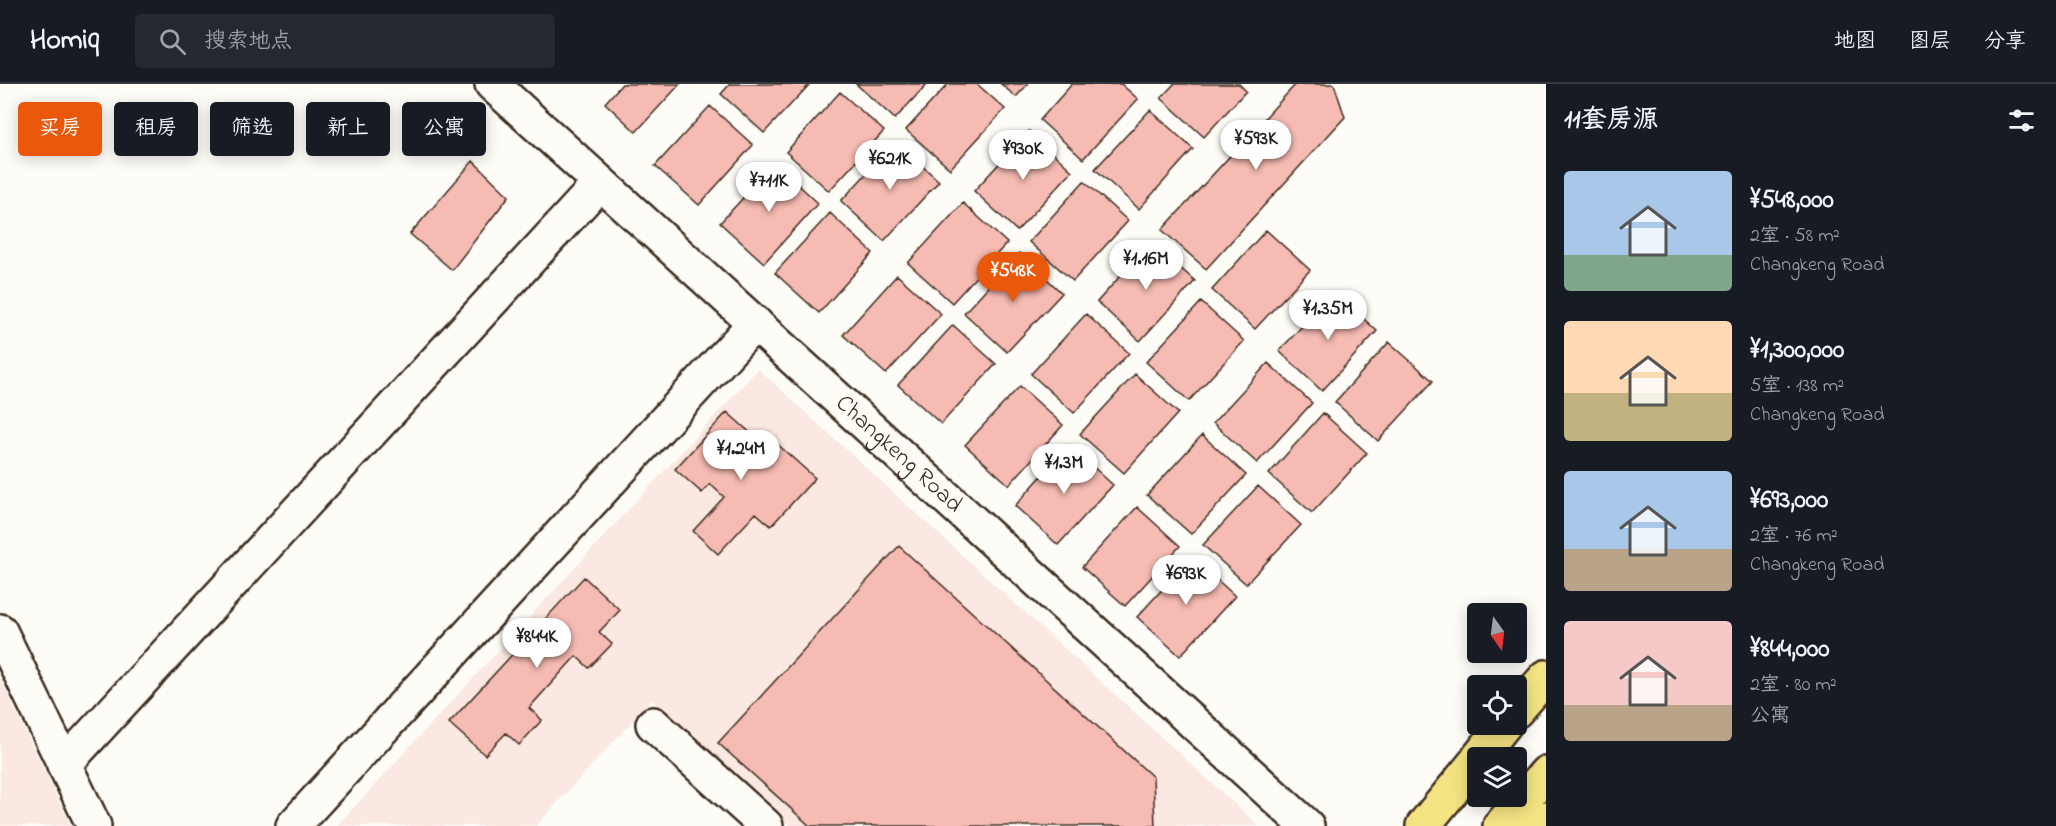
<!DOCTYPE html>
<html lang="zh">
<meta charset="utf-8">
<style>
body{margin:0;font-family:"Indie Flower","LXGW WenKai TC",sans-serif;background:#242831;color:#f1f3f6;height:100vh;display:flex;flex-direction:column;font-size:22px;white-space:nowrap}
*{box-sizing:border-box;margin:0}
p{font-size:20px;color:#9ea1a6}
.icon{flex:none;width:33px;height:33px;fill:none;stroke:currentColor;stroke-width:2;stroke-linecap:round;stroke-linejoin:round}
.map{position:relative;flex:1;overflow:hidden}
.side{display:flex;flex-direction:column;background:#171b24;width:510px}
.side>*{flex:none}
.top-card{position:absolute;left:18px;top:18px;width:570px;height:54px;display:flex;gap:12px}
.needle{width:39px;rotate:166deg}
.buttons{position:absolute;left:1467px;top:519px;display:grid;gap:12px}
.buttons a{display:grid;place-items:center;width:60px;height:60px;border-radius:6px;background:#171b24;box-shadow:0 3px 15px #0003;font-size:30px}
.price{position:absolute;translate:-50% -51px;padding:0 14px;border-radius:21px;background:#fff;color:#222;font-size:20px;line-height:39px;filter:drop-shadow(0 2px 3px #0008)}
.price::after{content:'';position:absolute;left:50%;top:36px;width:18px;height:14px;margin-left:-9px;background:inherit;clip-path:polygon(0 0,100% 0,50% 100%)}
.price.active{background:#ea580c;color:#fff}
ul{padding:0;list-style:none}
li{display:flex;align-items:center;gap:18px;height:150px;padding:0 18px}
li span{display:grid;place-items:center;flex:none;width:168px;height:120px;border-radius:6px;color:#555}
li>.icon{margin-inline-start:auto}
span .icon{width:72px;height:72px;fill:#fffc;stroke-width:1}
li b{font-size:26px}
h2{display:flex;justify-content:space-between;align-items:center;height:72px;padding:0 18px;font-size:26px}
.tag{padding:0 21px;border-radius:6px;background:#171b24;box-shadow:0 3px 15px #0003;font-size:21px;line-height:54px}
.tag.active{background:#ea580c;color:#fff}
header{display:flex;align-items:center;gap:36px;box-sizing:border-box;height:84px;padding:0 30px;background:#171b24;border-bottom:2px solid #363941}
header strong{font-size:28px}
nav{display:flex;gap:33px;margin-inline-start:auto;font-size:21px}
.search{width:420px;height:54px;background:#242831;display:flex;align-items:center;gap:15px;box-sizing:border-box;padding:0 21px;border-radius:6px;color:#9ea1a6;font-size:22px}
main{display:flex;flex:1;min-height:0}
.map>svg:first-child{display:block}
.built{fill:#fbe8e2}
.building{fill:#f6bbb2;stroke:#3b2a1e;stroke-width:1.5}
.lines{fill:none;stroke-linecap:round;stroke-linejoin:round}
.minor-casing{stroke:#3b2a1e;stroke-width:38}
.major-casing{stroke:#3b2a1e;stroke-width:38}
.minor{stroke:#fdfcf7;stroke-width:33}
.major{stroke:#f4e382;stroke-width:33}
.labels{text-anchor:middle;dominant-baseline:central;stroke-width:6;stroke-linejoin:round;paint-order:stroke}
.street-label{font-size:24px;fill:#3b2a1e;stroke:#fdfcf7}
</style>
<header>
<strong>Homiq</strong>
<div class="search"><svg class="icon" aria-label="search" viewBox="0 0 24 24"><circle cx="10" cy="10" r="6"/><path d="M15 15l6 6"/></svg>搜索地点</div>
<nav><a>地图</a><a>图层</a><a>分享</a></nav>
</header>
<main>
<div class="map">
<svg width="1546" height="742" viewBox="0 0 1546 742">
<rect width="100%" height="100%" fill="#fdfcf7"/>
<filter id="ink" filterUnits="userSpaceOnUse"><feTurbulence type="fractalNoise" baseFrequency=".0167" numOctaves="2"/><feDisplacementMap in="SourceGraphic" scale="12" xChannelSelector="R" yChannelSelector="G"/><feConvolveMatrix kernelMatrix="1 2 1 2 8 2 1 2 1" color-interpolation-filters="sRGB"/></filter>
<g filter="url(#ink)">
<path class="built" d="M758,285L1259,742H790L652,616L536,742H337Z
M0,594L71,742H0Z"/>
<path class="building" d="M622,0H680L636,48L605,19Z
M730,0H810L764,49L721,10Z
M856,0H927L895,35Z
M948,0H977L1005,25L950,85L906,46Z
M1001,0H1028L1016,13Z
M1072,0H1121L1138,15L1083,75L1040,36Z
M1174,0H1239L1246,7L1204,53L1161,14Z
M1296,0H1334L1345,33L1206,185L1162,146Z
M840,8L884,47L829,107L786,68Z
M710,22L753,61L699,121L655,82Z
M1150,26L1193,65L1139,125L1095,85Z
M1029,47L1072,87L1017,147L974,107Z
M896,58L939,97L884,157L841,117Z
M473,77L509,112L452,186L410,150Z
M775,79L818,119L764,179L720,139Z
M1084,97L1128,137L1073,197L1029,158Z
M963,119L1007,159L952,219L908,179Z
M830,129L873,169L819,229L775,189Z
M1266,146L1310,186L1255,245L1212,206Z
M1151,158L1195,197L1140,257L1097,218Z
M1019,169L1062,209L1007,268L964,229Z
M897,191L941,230L886,290L843,251Z
M1334,208L1377,247L1322,307L1279,267Z
M1201,218L1244,257L1189,317L1146,278Z
M1086,230L1129,269L1074,329L1031,290Z
M953,241L996,280L941,340L898,301Z
M1389,258L1433,297L1378,357L1335,318Z
M1268,279L1312,319L1257,379L1213,339Z
M1135,290L1178,329L1124,389L1080,350Z
M1020,302L1063,341L1009,401L965,361Z
M727,328L754,352L745,361L760,374L775,358L815,394L771,442L756,429L718,470L693,447L724,413L710,400L702,409L675,385Z
M1323,329L1367,369L1312,429L1269,390Z
M1202,351L1246,391L1191,450L1147,411Z
M1069,361L1113,401L1058,461L1015,422Z
M1258,402L1301,441L1246,500L1203,461Z
M1137,423L1180,462L1125,522L1082,483Z
M899,462L1153,693L1155,742H810L718,659Z
M1192,473L1235,512L1180,572L1137,533Z
M584,493L620,526L599,548L612,560L589,584L576,572L529,624L542,636L519,661L506,649L485,671L449,639Z"/>
<g class="lines">
<g class="minor-casing">
<g id="minor">
<path id="s1" d="M492,0L1307,742"/>
<path d="M0,547L94,742"/>
<path d="M653,640L766,742"/>
<path d="M64,681L600,99"/>
<path d="M293,742L755,239"/>
</g>
</g>
<g class="major-casing">
<path id="major" d="M1516,627L1546,593
M1478,674L1505,640
M1423,742L1478,675
M1500,742L1546,689
M1536,742L1546,734"/>
</g>
<use href="#minor" class="minor"/>
<use href="#major" class="major"/>
</g>
</g>
<g class="labels">
<g class="street-label">
<text stroke="none"><textPath href="#s1" startOffset="550">Changkeng Road</textPath></text>
</g>
</g>
</svg>
<div class="buttons">
<a><svg class="needle" viewBox="-14 -14 28 28"><path d="M0-13l5 13h-10z" fill="#e53935"/><path d="M0 13l5-13h-10z" fill="#9ea1a6"/></svg></a>
<a><svg class="icon" aria-label="locate" viewBox="0 0 24 24"><circle cx="12" cy="12" r="6"/><path d="M12 2v4M12 18v4M2 12h4M18 12h4"/></svg></a>
<a><svg class="icon" aria-label="layers" viewBox="0 0 24 24"><path d="M12 4l9 5-9 5-9-5zM3 14l9 5 9-5"/></svg></a>
</div>
<b class="price" style="left:1256px;top:87px">¥593K</b>
<b class="price" style="left:1023px;top:97px">¥930K</b>
<b class="price" style="left:890px;top:107px">¥621K</b>
<b class="price" style="left:769px;top:129px">¥711K</b>
<b class="price" style="left:1146px;top:207px">¥1.16M</b>
<b class="price active" style="left:1013px;top:219px">¥548K</b>
<b class="price" style="left:1328px;top:257px">¥1.35M</b>
<b class="price" style="left:741px;top:397px">¥1.24M</b>
<b class="price" style="left:1064px;top:411px">¥1.3M</b>
<b class="price" style="left:1186px;top:522px">¥693K</b>
<b class="price" style="left:537px;top:585px">¥844K</b>
<div class="top-card">
<a class="tag active">买房</a>
<a class="tag">租房</a>
<a class="tag">筛选</a>
<a class="tag">新上</a>
<a class="tag">公寓</a>
</div>
</div>
<section class="side">
<h2>11套房源<svg class="icon" aria-label="filters" viewBox="0 0 24 24"><path d="M4 7h16M4 17h16"/><circle cx="9" cy="7" r="2"/><circle cx="15" cy="17" r="2"/></svg></h2>
<ul>
<li><span style="background:linear-gradient(#a9c7e8 70%,#7fa58c 0)"><svg class="icon" aria-label="home" viewBox="0 0 24 24"><path d="M3 11l9-7 9 7M6 9v11h12V9"/></svg></span><div><b>¥548,000</b><p>2室 · 58 m²</p><p>Changkeng Road</p></div></li>
<li><span style="background:linear-gradient(#ffd9b3 60%,#c2b280 0)"><svg class="icon" aria-label="home" viewBox="0 0 24 24"><path d="M3 11l9-7 9 7M6 9v11h12V9"/></svg></span><div><b>¥1,300,000</b><p>5室 · 138 m²</p><p>Changkeng Road</p></div></li>
<li><span style="background:linear-gradient(#a9c7e8 65%,#b9a48a 0)"><svg class="icon" aria-label="home" viewBox="0 0 24 24"><path d="M3 11l9-7 9 7M6 9v11h12V9"/></svg></span><div><b>¥693,000</b><p>2室 · 76 m²</p><p>Changkeng Road</p></div></li>
<li><span style="background:linear-gradient(#f6c9c9 70%,#b9a48a 0)"><svg class="icon" aria-label="home" viewBox="0 0 24 24"><path d="M3 11l9-7 9 7M6 9v11h12V9"/></svg></span><div><b>¥844,000</b><p>2室 · 80 m²</p><p>公寓</p></div></li>
</ul>
</section>
</main>
